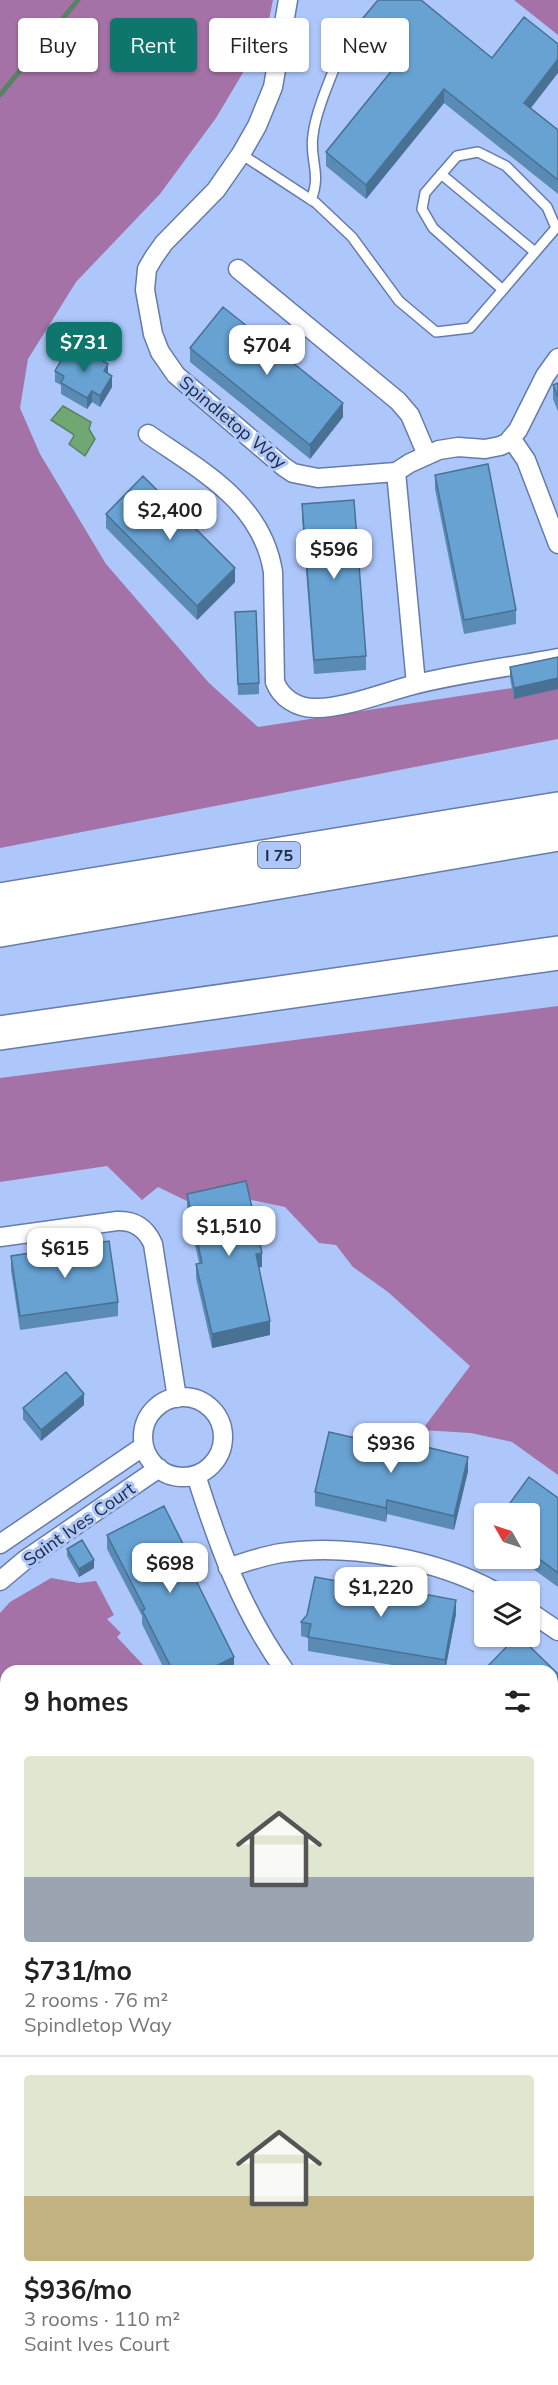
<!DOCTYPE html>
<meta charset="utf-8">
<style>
body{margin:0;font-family:Mulish,sans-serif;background:#f6f6f6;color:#222;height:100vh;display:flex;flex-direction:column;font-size:22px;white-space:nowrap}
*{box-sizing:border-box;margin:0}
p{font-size:20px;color:#767676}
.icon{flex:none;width:33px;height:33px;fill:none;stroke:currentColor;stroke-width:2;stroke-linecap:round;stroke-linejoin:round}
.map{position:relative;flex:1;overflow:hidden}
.panel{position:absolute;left:0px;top:1665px;width:558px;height:720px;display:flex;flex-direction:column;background:#fff;border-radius:18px 18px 0 0;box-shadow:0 2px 4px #0004}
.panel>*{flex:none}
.banner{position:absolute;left:18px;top:18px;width:522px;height:54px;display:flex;gap:12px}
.needle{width:39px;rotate:309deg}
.buttons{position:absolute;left:474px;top:1503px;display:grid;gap:12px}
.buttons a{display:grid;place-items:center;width:66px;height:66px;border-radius:6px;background:#fff;box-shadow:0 2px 4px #0004;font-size:30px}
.price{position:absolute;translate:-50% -51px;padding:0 14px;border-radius:12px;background:#fff;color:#222;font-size:20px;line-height:39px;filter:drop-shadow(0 2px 3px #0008)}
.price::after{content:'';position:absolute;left:50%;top:36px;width:18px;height:14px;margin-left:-9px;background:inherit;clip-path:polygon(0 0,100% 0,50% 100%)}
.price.current{background:#0f766e;color:#fff}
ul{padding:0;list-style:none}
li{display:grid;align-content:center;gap:12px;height:318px;padding:0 24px}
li+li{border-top:2px solid #e0e0e0}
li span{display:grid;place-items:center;height:186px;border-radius:6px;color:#555}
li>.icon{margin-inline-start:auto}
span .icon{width:108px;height:108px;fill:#fffc;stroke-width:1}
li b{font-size:26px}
h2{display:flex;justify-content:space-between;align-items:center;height:72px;padding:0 24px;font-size:26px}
.chip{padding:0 21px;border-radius:6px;background:#fff;box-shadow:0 2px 4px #0004;font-size:21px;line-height:54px}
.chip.current{background:#0f766e;color:#fff}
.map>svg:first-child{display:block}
.forest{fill:#a472a6}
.water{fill:#71a772;stroke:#598263;stroke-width:1.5}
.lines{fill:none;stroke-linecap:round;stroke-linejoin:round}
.stream{stroke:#598263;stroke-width:5}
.lane-casing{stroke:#657baa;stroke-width:12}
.street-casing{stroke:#657baa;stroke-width:21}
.highway-casing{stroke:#657baa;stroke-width:36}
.lane{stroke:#fff;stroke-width:9}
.street{stroke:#fff;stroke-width:18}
.highway{stroke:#fff;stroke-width:33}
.wall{fill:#598bb5}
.shaded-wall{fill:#487194}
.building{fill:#67a2d3;stroke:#487194;stroke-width:1.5}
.labels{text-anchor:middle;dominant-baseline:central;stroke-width:6;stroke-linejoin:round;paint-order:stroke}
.shield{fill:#aec7fb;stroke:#4c5a77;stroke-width:1.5}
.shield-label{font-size:16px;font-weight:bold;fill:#222b3f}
.street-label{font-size:18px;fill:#222b3f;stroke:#aec7fb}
</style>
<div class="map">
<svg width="558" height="2385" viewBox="0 0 558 2385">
<rect width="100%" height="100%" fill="#aec7fb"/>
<path class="forest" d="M0,0H273L266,34L216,118L160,194L76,282L28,359L20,408L40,454L106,564L209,683L258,727L558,681V739L0,848Z
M514,0H558V35Z
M558,1006V1475L512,1442L471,1433L422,1430L470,1366L388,1292L353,1267L336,1245L319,1243L285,1207L251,1200L245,1188L189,1202L158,1187L142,1200L107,1166L0,1182V1078Z
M51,1578L79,1583L96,1581L114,1615L107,1619L121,1633L117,1637L144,1666L142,1671H6V1731L0,1726V1613L10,1602Z
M552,1946L558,1949V2164L552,2159Z"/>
<path class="water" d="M63,406L91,422L89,429L95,439L85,456L69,444L74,436L73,434L51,420Z"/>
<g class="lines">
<path class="stream" d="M0,95L78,0"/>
<g class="lane-casing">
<path id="lane" d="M241,154L316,203L352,237L399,301L436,332L470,328L556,228L547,207L506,166L478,152L457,156L425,193L422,209L433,228L503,290
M441,174L535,252
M311,200C322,173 309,160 313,135C316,107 338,62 348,33"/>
</g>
<g class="street-casing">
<path id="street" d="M288,0L273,87L257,126L241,154L216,190L164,243L154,257L147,269L145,290L153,334L160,352L176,375L284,467L293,473L318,478L396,472L410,463L439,450L458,447L485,449L500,446L507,443L518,430L545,376L558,358
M238,269L398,401L410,415L427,455
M148,434C201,471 262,502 273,572L275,682C281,698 297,708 315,708C343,709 385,692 413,685C460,673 510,667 558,658
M511,438L526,460L558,544
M396,472L416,684
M0,1237L117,1221C134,1220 146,1228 153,1244L177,1398
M143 1437a40 40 0 1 1 80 0a40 40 0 1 1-80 0Z
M196,1475C218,1545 242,1611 285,1671
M0,1544L144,1446
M228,1568C245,1562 263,1556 281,1553C348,1543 437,1559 496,1592
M0,1581L25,1560L159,1468
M530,1612L558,1631
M552,1836L558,1837
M0,1949L6,1942
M101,2379L108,2385
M185,2385L190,2379"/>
</g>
<g class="highway-casing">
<path id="highway" d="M0,900L558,809
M0,930L558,834
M0,1033L558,953"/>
</g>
<use href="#lane" class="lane"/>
<use href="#street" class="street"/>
<use href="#highway" class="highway"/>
</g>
<path class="wall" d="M363,18L531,108L558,130V194L444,103L366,199L326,166V152L399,62L363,32Z
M190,348L343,417L310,459L190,362Z
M55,371L108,374L112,387L100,407L92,402L87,409L61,394V385L55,382Z
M558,383V411L553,399V385Z
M435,475L516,610V624L464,634L435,489Z
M302,504L366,656V670L314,674L302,518Z
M106,514L235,582L197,620L106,528Z
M235,612L259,683V694L238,695Z
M558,657L514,699L510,678V667Z
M187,1194L262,1267H258L270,1335L212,1348L196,1278V1264L199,1263L187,1208Z
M11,1256L118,1302V1316L20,1330L11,1270Z
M84,1405L41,1441L23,1419V1408Z
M468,1471L454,1530L387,1514L386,1522L315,1506V1492Z
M558,1498V1587L518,1558H530V1514Z
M107,1535L234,1671H165L142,1624V1616L107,1549Z
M67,1549L94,1568L79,1577L67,1556Z
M456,1614L445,1671H428L308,1651V1638L301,1636V1622Z
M552,1671L558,1674V1778L552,1772Z
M0,1798L6,1803V1879L0,1874Z
M6,1997V2069L0,2064V2004Z
M0,2223L6,2229L3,2280L0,2276Z
M558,2300V2341L552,2336V2310Z"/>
<path class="shaded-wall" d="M558,59V73L524,117V103Z
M444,89V103L366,199V185Z
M108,364V375L104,371Z
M112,376V387L100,407V396Z
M92,391V402L87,409V398Z
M343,403V417L310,459V445Z
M235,568V582L197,620V606Z
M558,678V689L514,699V688Z
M262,1253V1267L256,1268V1254Z
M270,1321V1335L212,1348V1334Z
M84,1394V1405L41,1441V1430Z
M468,1457V1471L454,1530V1516Z
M387,1500V1514L386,1522V1508Z
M183,1544V1558L179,1546Z
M94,1560V1568L79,1577V1569Z
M456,1600V1614L445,1671V1660Z
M234,1657V1671H206Z
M6,2127V2138L0,2145V2134Z
M6,2267V2278L3,2280V2269Z
M300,2379H310L304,2385H295Z"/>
<path class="building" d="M378,0H421L492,58L524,17L558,44V59L524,103L558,130V180L444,89L366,185L326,152L406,53L363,18Z
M223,307L343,403L310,445L190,348Z
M80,347L108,364L104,371L112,376L100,396L92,391L87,398L61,383L64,376L55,371L67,350L75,354Z
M558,383V397L553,385Z
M488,464L516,610L464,620L435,475Z
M143,476L235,568L197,606L106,514Z
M354,500L366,656L314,660L302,504Z
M256,611L259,683L238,684L235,612Z
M558,657V678L514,688L510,667Z
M246,1181L262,1253L256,1254L270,1321L212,1334L196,1264L202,1263L187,1194Z
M109,1241L118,1302L20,1316L11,1256Z
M66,1372L84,1394L41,1430L23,1408Z
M329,1432L399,1448L401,1441L468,1457L454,1516L387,1500L386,1508L315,1492Z
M529,1477L558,1498V1573L530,1552V1514H502Z
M164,1506L183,1544L179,1546L234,1657L206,1671H173L142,1610L145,1609L107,1535Z
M82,1540L94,1560L79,1569L67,1549Z
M315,1577L386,1590L387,1587L456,1600L445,1660L308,1637L311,1624L301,1622L307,1615Z
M517,1636H519L558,1674V1677L554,1682L558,1679V1764L552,1758V1671H483Z
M0,1798L6,1803V1868L0,1863Z
M6,1997V2058L0,2053V2004Z
M0,2101L6,2106V2127L0,2134Z
M0,2223L6,2229V2267L3,2269L0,2265Z
M558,2300V2330L552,2325V2310Z
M6,2353V2379H43L50,2385H0V2360Z
M236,2379H246L249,2382L252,2379H300L295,2385H231Z"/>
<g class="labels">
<rect class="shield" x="258" y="842" width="42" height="26" rx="4.5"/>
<g class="shield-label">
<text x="279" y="855">I 75</text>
</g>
<g class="street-label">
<text transform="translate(233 422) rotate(40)">Spindletop Way</text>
<text transform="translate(79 1524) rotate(-35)">Saint Ives Court</text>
</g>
</g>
</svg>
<div class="buttons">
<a><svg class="needle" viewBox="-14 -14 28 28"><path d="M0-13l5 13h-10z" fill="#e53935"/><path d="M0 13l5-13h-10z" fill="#767676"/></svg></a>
<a><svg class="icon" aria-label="layers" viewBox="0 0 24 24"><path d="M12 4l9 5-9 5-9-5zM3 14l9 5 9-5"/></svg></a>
</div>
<b class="price current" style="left:84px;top:373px">$731</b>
<b class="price" style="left:267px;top:376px">$704</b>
<b class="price" style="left:170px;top:541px">$2,400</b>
<b class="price" style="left:334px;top:580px">$596</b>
<b class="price" style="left:229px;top:1257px">$1,510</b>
<b class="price" style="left:65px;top:1279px">$615</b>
<b class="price" style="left:391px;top:1474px">$936</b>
<b class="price" style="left:170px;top:1594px">$698</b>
<b class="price" style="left:381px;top:1618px">$1,220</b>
<div class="banner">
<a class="chip">Buy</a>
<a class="chip current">Rent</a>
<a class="chip">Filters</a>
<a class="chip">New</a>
</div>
<section class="panel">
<h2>9 homes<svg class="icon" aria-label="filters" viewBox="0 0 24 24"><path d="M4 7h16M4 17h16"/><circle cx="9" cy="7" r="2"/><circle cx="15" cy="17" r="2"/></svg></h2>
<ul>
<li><span style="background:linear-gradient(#dfe7d0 65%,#9aa5b1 0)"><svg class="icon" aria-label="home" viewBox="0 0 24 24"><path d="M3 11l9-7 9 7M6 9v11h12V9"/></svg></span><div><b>$731/mo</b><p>2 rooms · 76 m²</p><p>Spindletop Way</p></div></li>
<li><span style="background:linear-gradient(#dfe7d0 65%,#c2b280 0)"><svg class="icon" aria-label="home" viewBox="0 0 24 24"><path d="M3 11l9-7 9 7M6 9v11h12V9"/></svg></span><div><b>$936/mo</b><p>3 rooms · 110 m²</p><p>Saint Ives Court</p></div></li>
</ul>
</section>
</div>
